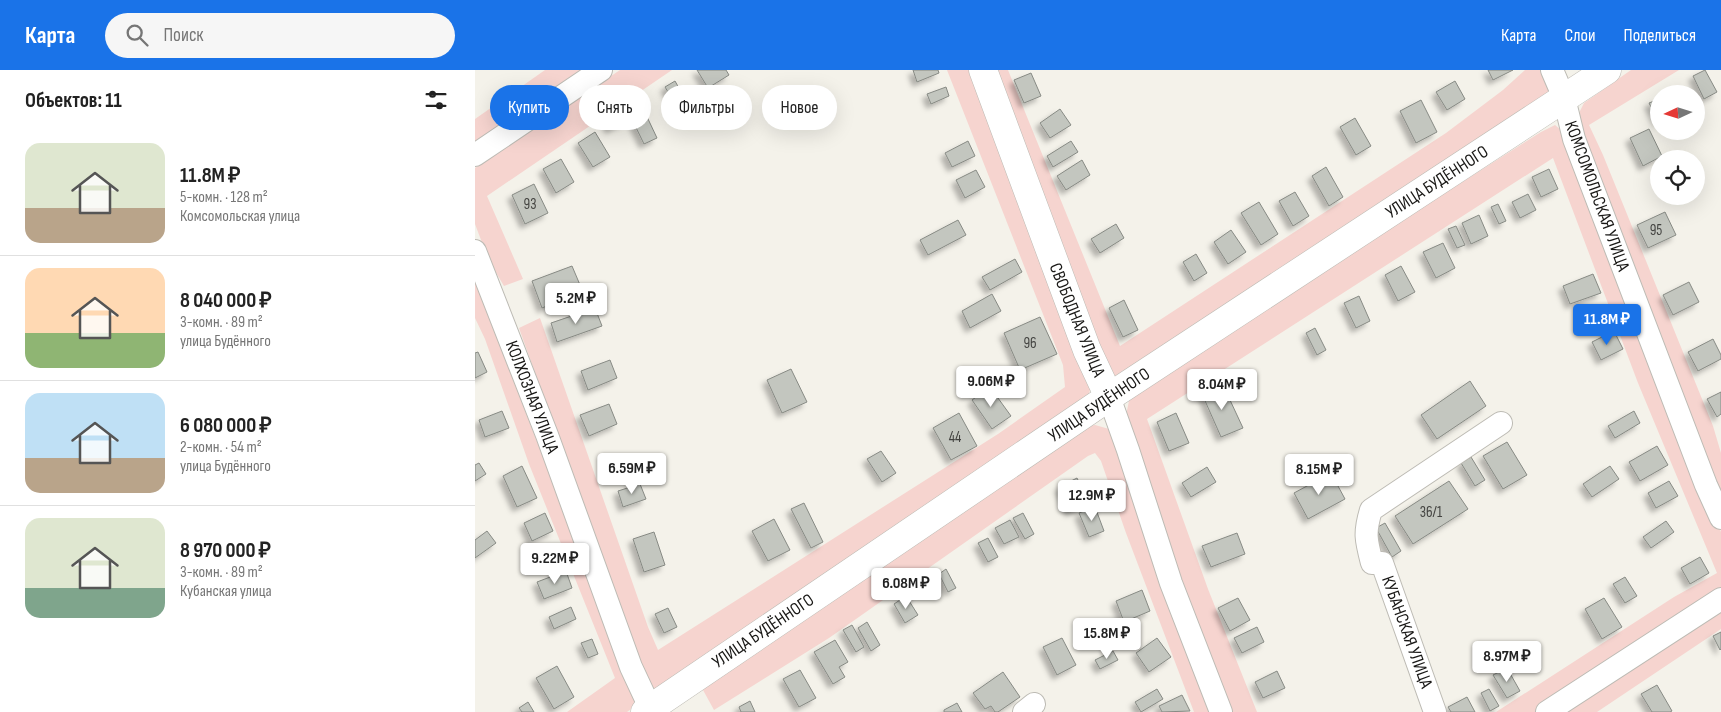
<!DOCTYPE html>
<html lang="ru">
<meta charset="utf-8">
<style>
body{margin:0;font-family:"Sofia Sans Condensed",sans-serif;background:#f6f6f6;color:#222;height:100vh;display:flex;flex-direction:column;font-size:19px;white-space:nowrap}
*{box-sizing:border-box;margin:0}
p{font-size:16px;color:#767676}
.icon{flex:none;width:28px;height:28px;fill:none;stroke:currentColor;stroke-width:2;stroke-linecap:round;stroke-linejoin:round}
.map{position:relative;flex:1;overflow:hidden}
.drawer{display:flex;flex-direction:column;background:#fff;width:475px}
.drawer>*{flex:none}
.top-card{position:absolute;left:15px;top:15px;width:475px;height:45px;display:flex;gap:10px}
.needle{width:32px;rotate:266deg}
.controls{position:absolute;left:1175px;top:15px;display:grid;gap:10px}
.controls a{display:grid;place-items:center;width:55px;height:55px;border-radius:50%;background:#fff;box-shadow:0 5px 20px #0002;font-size:25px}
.price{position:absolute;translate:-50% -42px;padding:0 11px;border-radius:5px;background:#fff;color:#222;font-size:16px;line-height:32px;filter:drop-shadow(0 1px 2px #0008)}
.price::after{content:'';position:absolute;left:50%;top:30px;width:15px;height:11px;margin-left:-8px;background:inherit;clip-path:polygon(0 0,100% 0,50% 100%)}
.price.selected{background:#1a73e8;color:#fff}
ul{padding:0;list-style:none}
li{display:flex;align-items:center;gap:15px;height:125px;padding:0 25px}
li+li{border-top:1px solid #e0e0e0}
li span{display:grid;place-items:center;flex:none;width:140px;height:100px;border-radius:15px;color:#555}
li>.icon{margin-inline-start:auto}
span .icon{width:60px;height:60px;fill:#fffc;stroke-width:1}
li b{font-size:21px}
h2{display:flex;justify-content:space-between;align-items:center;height:60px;padding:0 25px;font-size:21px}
.tag{padding:0 18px;border-radius:22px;background:#fff;box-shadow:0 5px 20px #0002;font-size:18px;line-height:45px}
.tag.selected{background:#1a73e8;color:#fff}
header{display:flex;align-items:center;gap:30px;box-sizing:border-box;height:70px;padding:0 25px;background:#1a73e8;color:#fff}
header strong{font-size:24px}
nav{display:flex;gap:28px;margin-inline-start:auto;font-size:18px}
.search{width:350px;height:45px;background:#f6f6f6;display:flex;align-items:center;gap:12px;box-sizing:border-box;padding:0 18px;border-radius:28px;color:#767676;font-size:19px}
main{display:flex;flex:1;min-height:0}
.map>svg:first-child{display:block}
.green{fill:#f6d4cf}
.building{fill:#c3c6bf;stroke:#878a84;filter:url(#shadow)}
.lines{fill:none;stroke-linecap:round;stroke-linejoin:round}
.minor-casing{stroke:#bdbbb4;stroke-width:24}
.tertiary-casing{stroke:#bdbbb4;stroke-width:29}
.minor{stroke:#fff;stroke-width:22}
.tertiary{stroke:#fff;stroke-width:28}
.labels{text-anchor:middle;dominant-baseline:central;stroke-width:4;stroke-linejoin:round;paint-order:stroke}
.number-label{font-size:15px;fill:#434340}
.street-label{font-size:18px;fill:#181715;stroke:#fff}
</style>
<header>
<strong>Карта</strong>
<div class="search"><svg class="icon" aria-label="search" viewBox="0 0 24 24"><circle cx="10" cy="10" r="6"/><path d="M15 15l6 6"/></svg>Поиск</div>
<nav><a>Карта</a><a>Слои</a><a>Поделиться</a></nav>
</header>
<main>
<section class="drawer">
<h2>Объектов: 11<svg class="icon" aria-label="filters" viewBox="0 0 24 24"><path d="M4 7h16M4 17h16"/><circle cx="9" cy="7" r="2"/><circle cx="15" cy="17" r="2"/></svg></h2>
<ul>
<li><span style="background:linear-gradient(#dfe7d0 65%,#b9a48a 0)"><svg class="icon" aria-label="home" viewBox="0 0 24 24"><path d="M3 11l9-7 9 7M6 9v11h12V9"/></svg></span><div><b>11.8M ₽</b><p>5-комн. · 128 m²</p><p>Комсомольская улица</p></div></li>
<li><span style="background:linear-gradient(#ffd9b3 65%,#8fb573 0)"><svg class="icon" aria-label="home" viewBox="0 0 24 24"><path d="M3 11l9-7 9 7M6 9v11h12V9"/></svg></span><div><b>8 040 000 ₽</b><p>3-комн. · 89 m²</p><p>улица Будённого</p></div></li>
<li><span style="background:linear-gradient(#bfe0f5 65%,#b9a48a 0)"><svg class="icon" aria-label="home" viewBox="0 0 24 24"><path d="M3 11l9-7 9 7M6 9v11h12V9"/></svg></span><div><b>6 080 000 ₽</b><p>2-комн. · 54 m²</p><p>улица Будённого</p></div></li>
<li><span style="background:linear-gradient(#dfe7d0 70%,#7fa58c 0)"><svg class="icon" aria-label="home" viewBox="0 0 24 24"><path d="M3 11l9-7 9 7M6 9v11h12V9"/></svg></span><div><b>8 970 000 ₽</b><p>3-комн. · 89 m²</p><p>Кубанская улица</p></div></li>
</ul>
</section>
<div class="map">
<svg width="1246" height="642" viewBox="0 0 1246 642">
<defs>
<filter id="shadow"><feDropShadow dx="-4.5" dy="4.5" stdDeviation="2.5" flood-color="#0004"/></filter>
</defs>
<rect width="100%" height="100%" fill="#f4f2ea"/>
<path class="green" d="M70,0H108L0,73V49Z
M145,0H197L12,126L48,209L29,216L14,191L0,154V98Z
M472,0H498L617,313L613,327L185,621L176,620L169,608L44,258L65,248L173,557L183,580L523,364L590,317L588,295Z
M516,0H533L645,276L971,63L1028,20L1050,0H1072L1081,20L640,311L630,293Z
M1156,0H1204L1114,55L1128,85L1238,356L1246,383V430L1101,49L1109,33Z
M1080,55L1086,60L1246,462V521L1062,642H1021L1199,527L1242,503L1163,313L1078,88L672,349L733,519L782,642H757L702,498L651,345L654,331L671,316L844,203L1066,62Z
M0,211L157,618L160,636L152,642H92L140,608L54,394L10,269L0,248Z
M620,355L634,359L642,374L738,642H719L651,463L626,391L620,383L613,386L354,568L239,640L228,620L241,606L608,357Z
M1246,539V559L1122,642H1085Z"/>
<path class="building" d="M222,0H251L254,5L233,18Z
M438,0H463L464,3L442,12Z
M1013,0H1038L1018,10Z
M1230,0L1242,22L1229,29L1218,6Z
M556,3L566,26L549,33L539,10Z
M200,11L214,36L205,42L190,17Z
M980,11L990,29L972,40L961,22Z
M471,17L474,26L456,34L452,24Z
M1184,29V54L1174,33Z
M946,30L962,62L941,73L925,41Z
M165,32L182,68L169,74L152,39Z
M144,38L151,51L135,59L129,46Z
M585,39L596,55L575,68L565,53Z
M880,48L896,76L881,85L865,57Z
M1174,59L1187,86L1168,96L1155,68Z
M120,62L135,87L118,97L103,73Z
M493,71L500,86L477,97L470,83Z
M596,71L603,82L578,97L572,86Z
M86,89L99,112L81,123L68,99Z
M607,90L615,105L591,120L582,106Z
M851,97L868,127L854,136L837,106Z
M1074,99L1083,119L1066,127L1057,107Z
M501,100L510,117L490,128L481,110Z
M59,114L73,143L50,154L37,125Z
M820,122L834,146L818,156L804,131Z
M1053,124L1061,140L1045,148L1037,132Z
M784,132L803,164L786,175L766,143Z
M1023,134L1031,151L1024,154L1016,137Z
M1190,142L1201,165L1173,178L1162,155Z
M1004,145L1013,166L996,174L987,153Z
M483,150L491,165L453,185L445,170Z
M641,154L649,168L625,183L616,169Z
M981,156L990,175L982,178L973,159Z
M756,160L771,182L753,194L739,172Z
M968,173L980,198L961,208L948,182Z
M721,184L732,203L719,211L708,192Z
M540,189L547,202L515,220L507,207Z
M97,196L108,222L67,238L57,211Z
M926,196L940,222L923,231L910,205Z
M1118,204L1126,223L1095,234L1088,216Z
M1214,212L1224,232L1198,245L1188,225Z
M517,224L526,241L495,258L487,241Z
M884,226L895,251L881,258L869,233Z
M649,230L663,260L648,267L634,238Z
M120,238L127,256L82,272L76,253Z
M565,247L582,284L545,300L529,263Z
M840,258L851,280L842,285L831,263Z
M1139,261L1148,279L1126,290L1117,272Z
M1238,269L1246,285V289L1223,301L1213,282Z
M3,282L12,302L0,308V283Z
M135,290L142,308L113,320L106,301Z
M316,299L332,332L307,343L292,310Z
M995,311L1011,336L962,369L946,345Z
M748,315L768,358L746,367L727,324Z
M515,317L536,346L517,359L497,330Z
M1246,322V344L1242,347L1232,329Z
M134,334L142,354L114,366L105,345Z
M27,341L34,358L10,367L4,350Z
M1159,341L1165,353L1140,368L1133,356Z
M484,343L502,376L476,390L458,358Z
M701,343L714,373L694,381L682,352Z
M1032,372L1052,405L1028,419L1008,386Z
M1182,376L1193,395L1165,411L1154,392Z
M406,381L421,403L407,412L392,389Z
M996,387L1010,410L1000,416L986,393Z
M4,393L11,404L0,411V395Z
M47,396L62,428L42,437L28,406Z
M1135,396L1144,409L1117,427L1108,414Z
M732,397L741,412L716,427L707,413Z
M856,403L870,429L833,449L819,423Z
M602,408L614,433L595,442L584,417Z
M974,411L993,439L938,474L920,446Z
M1194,411L1203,426L1181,438L1173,423Z
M165,414L171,429L148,437L143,421Z
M329,433L348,472L336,478L316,439Z
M620,437L629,461L614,467L604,443Z
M70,443L78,461L57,471L49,453Z
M548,443L559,464L550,469L538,448Z
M299,449L315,480L293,491L277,461Z
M535,450L544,467L529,474L520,458Z
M1191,451L1199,462L1176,478L1168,467Z
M910,453L926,481L917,487L901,458Z
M12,461L21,473L0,488V470Z
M179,462L190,495L169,502L158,469Z
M762,463L770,484L736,497L727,476Z
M513,468L523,487L513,492L503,473Z
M74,481L78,488L59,496L57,488Z
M1225,487L1234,503L1215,514L1206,498Z
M471,499L481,518L473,522L464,504Z
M91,501L97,518L69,529L62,512Z
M1150,507L1162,526L1150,533L1138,514Z
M667,520L675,541L649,552L641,531Z
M431,526L443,545L430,553L419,534Z
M763,528L775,550L755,561L743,538Z
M1129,528L1147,557L1127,569L1110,539Z
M96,537L101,549L79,559L74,547Z
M193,538L202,557L189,563L180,544Z
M392,552L405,575L396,581L383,558Z
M377,555L389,577L381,582L368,560Z
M782,557L789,572L767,583L759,568Z
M1246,562V579L1245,580L1238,566Z
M587,568L601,595L582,605L568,577Z
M682,568L696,587L674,602L661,583Z
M117,569L123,584L113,588L106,573Z
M360,570L373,592L364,597L370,607L358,614L339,582Z
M638,581L643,590L625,599L620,590Z
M82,596L99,627L79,639L61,608Z
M1032,598L1045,621L1032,628L1018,605Z
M325,600L341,628L324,637L308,609Z
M802,601L810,618L788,628L780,612Z
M528,602L545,627L523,642H520L516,636L510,639L498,623Z
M1182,615L1197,641L1195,642H1177L1166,624Z
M682,619L688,629L666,642L660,632Z
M1014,619L1024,636L1015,641L1006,623Z
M707,625L715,641L687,642L684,636Z
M992,627L1000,642H976L973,637Z
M275,631L280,642H266L264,637Z
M53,632L59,642H47L44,638Z
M482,633L487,642H469V640Z"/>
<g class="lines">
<g class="minor-casing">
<path id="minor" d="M1077,0L1089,28L1099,69L1231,415L1246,448
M0,85L126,0
M0,181L72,365L156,597L177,642
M634,327L653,380L696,513L746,642
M549,642L559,634
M960,642L907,493H897C891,470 889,463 896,440L1026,353
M1072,642L1246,529"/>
</g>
<g class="tertiary-casing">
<path id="tertiary" d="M508,0L612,280L634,327
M170,642L634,327L1132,0"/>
</g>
<use href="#minor" class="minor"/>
<use href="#tertiary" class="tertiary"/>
</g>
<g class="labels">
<g class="number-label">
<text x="55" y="134">93</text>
<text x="1181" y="160">95</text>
<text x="555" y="273">96</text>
<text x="480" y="367">44</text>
<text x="956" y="442">36/1</text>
</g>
<g class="street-label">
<text transform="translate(962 112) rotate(-33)">УЛИЦА БУДЁННОГО</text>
<text transform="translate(1122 126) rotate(70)">КОМСОМОЛЬСКАЯ УЛИЦА</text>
<text transform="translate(602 250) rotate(68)">СВОБОДНАЯ УЛИЦА</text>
<text transform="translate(57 327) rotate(69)">КОЛХОЗНАЯ УЛИЦА</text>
<text transform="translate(624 335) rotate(-34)">УЛИЦА БУДЁННОГО</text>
<text transform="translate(288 561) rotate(-34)">УЛИЦА БУДЁННОГО</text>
<text transform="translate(932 562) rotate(70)">КУБАНСКАЯ УЛИЦА</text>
</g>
</g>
</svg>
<div class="controls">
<a><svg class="needle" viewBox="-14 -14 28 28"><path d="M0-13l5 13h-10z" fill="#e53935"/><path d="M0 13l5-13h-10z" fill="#767676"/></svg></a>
<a><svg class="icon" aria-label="locate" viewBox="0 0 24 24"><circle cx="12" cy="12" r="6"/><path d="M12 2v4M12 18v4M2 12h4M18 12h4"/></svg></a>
</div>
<b class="price" style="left:101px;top:255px">5.2M ₽</b>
<b class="price selected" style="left:1132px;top:276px">11.8M ₽</b>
<b class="price" style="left:516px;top:338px">9.06M ₽</b>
<b class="price" style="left:747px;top:341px">8.04M ₽</b>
<b class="price" style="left:157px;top:425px">6.59M ₽</b>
<b class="price" style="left:844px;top:426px">8.15M ₽</b>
<b class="price" style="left:617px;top:452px">12.9M ₽</b>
<b class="price" style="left:80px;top:515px">9.22M ₽</b>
<b class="price" style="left:431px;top:540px">6.08M ₽</b>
<b class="price" style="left:632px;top:590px">15.8M ₽</b>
<b class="price" style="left:1032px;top:613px">8.97M ₽</b>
<div class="top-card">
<a class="tag selected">Купить</a>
<a class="tag">Снять</a>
<a class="tag">Фильтры</a>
<a class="tag">Новое</a>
</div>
</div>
</main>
